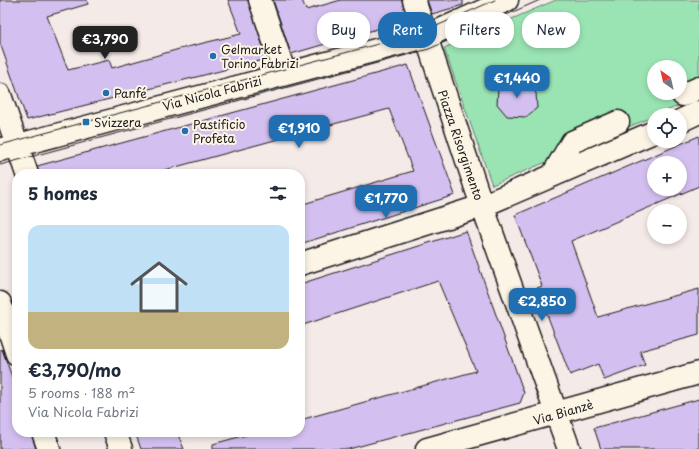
<!DOCTYPE html>
<meta charset="utf-8">
<style>
body{margin:0;font-family:"Playpen Sans",sans-serif;background:#f2f2f3;color:#1f2937;height:100vh;display:flex;flex-direction:column;font-size:15px;white-space:nowrap}
*{box-sizing:border-box;margin:0}
p{font-size:13px;color:#747a83}
.icon{flex:none;width:22px;height:22px;fill:none;stroke:currentColor;stroke-width:2;stroke-linecap:round;stroke-linejoin:round}
.map{position:relative;flex:1;overflow:hidden}
.side{position:absolute;left:12px;top:169px;width:293px;height:268px;display:flex;flex-direction:column;background:#fff;border-radius:16px;box-shadow:0 2px 6px #0003}
.side>*{flex:none}
.guide{position:absolute;left:317px;top:12px;width:322px;height:36px;display:flex;gap:8px}
.needle{width:26px;rotate:326deg}
.buttons{position:absolute;left:647px;top:60px;display:grid;gap:8px}
.buttons a{display:grid;place-items:center;width:40px;height:40px;border-radius:50%;background:#fff;box-shadow:0 2px 6px #0003;font-size:20px}
.price{position:absolute;translate:-50% -34px;padding:0 9px;border-radius:8px;background:#1f6fb2;color:#fff;font-size:13px;line-height:26px;filter:drop-shadow(0 1px 2px #0008)}
.price::after{content:'';position:absolute;left:50%;top:24px;width:12px;height:9px;margin-left:-6px;background:inherit;clip-path:polygon(0 0,100% 0,50% 100%)}
.price.active{background:#222;color:#fff}
ul{padding:0;list-style:none}
li{display:grid;align-content:center;gap:8px;height:212px;padding:0 16px}
li+li{border-top:1px solid #e0e1e3}
li span{display:grid;place-items:center;height:124px;border-radius:12px;color:#555}
li>.icon{margin-inline-start:auto}
span .icon{width:72px;height:72px;fill:#fffc;stroke-width:1}
li b{font-size:17px}
h2{display:flex;justify-content:space-between;align-items:center;height:48px;padding:0 16px;font-size:17px}
.pill{padding:0 14px;border-radius:16px;background:#fff;box-shadow:0 2px 6px #0003;font-size:14px;line-height:36px}
.pill.active{background:#1f6fb2;color:#fff}
.map>svg:first-child{display:block}
.green{fill:#9ae4b3;stroke:#5b8068;fill-rule:evenodd}
.building{fill:#d4c0f0;stroke:#1c1c1c;fill-rule:evenodd}
.lines{fill:none;stroke-linecap:round;stroke-linejoin:round}
.minor-casing{stroke:#1c1c1c;stroke-width:25}
.minor{stroke:#fcf5e5;stroke-width:22}
.tram{stroke:#1c1c1c;stroke-width:1}
.poi-dot{fill:#1f6fb2;stroke:#fcf5e5;stroke-width:1.5}
.labels{text-anchor:middle;dominant-baseline:central;stroke-width:4;stroke-linejoin:round;paint-order:stroke}
.poi-label{font-size:12px;fill:#1c1c1c;stroke:#fcf5e5;text-anchor:start}
.street-label{font-size:12px;fill:#1c1c1c;stroke:#fcf5e5}
</style>
<div class="map">
<svg width="699" height="449" viewBox="0 0 699 449">
<rect width="100%" height="100%" fill="#f4eae7"/>
<filter id="ink" filterUnits="userSpaceOnUse"><feTurbulence type="fractalNoise" baseFrequency=".025" numOctaves="2"/><feDisplacementMap in="SourceGraphic" scale="8" xChannelSelector="R" yChannelSelector="G"/><feConvolveMatrix kernelMatrix="1 2 1 2 8 2 1 2 1" color-interpolation-filters="sRGB"/></filter>
<g filter="url(#ink)">
<path class="green" d="M556,0H699V97L492,185L444,48ZM654,67H680V93H654Z"/>
<path class="building" d="M0,0H87L88,4L47,16L68,70L109,60L112,68L183,48L241,34L228,0H248L267,59L27,120L0,43Z
M273,0H302L306,10L341,0H402L408,20L291,54Z
M427,0H463V5L432,14Z
M408,65L455,195L300,244V205L413,171L389,109L150,174H39L37,166Z
M511,79L525,82L536,93L537,108L526,117L507,116L497,104L498,88Z
M699,136V186L571,241L598,317L699,289V335L640,351L645,365L604,380L598,364L570,375L537,288L542,286L515,215ZM654,163H680V189H654Z
M466,231L524,393L520,403L349,449H213V444L257,432H300V420L476,371L438,281L300,326V284Z
M2,349L17,391V432H31L36,449H0V350Z
M699,399V449H601L594,428Z
M135,432H177L184,449H141Z"/>
<g class="lines">
<g class="minor-casing">
<path id="minor" d="M260,0L285,74
M414,0L477,191L569,449
M0,95L27,174
M683,95L699,88
M680,121L699,112
M0,150L425,37L507,0
M552,176L572,142L618,122
M300,264L482,206L654,132
M0,303L17,354
M43,432L49,449
M115,432L121,449
M427,449L699,373"/>
</g>
<use href="#minor" class="minor"/>
<path class="tram" d="M0,145L423,32L495,0
M0,165L429,49L540,0"/>
</g>
</g>
<g class="poi-dot">
<circle cx="213" cy="56" r="4"/>
<circle cx="106" cy="93" r="4"/>
<rect x="82" y="118" width="8" height="8" rx="2"/>
<circle cx="185" cy="131" r="4"/>
</g>
<g class="labels">
<g class="poi-label">
<text x="221" y="49">Gelmarket<tspan x="221" dy="14">Torino Fabrizi</tspan></text>
<text x="114" y="93">Panfé</text>
<text x="94" y="122">Svizzera</text>
<text x="193" y="124">Pastificio<tspan x="193" dy="14">Profeta</tspan></text>
</g>
<g class="street-label">
<text transform="translate(212 93) rotate(-15)">Via Nicola Fabrizi</text>
<text transform="translate(461 145) rotate(71)">Piazza Risorgimento</text>
<text transform="translate(563 412) rotate(-16)">Via Bianzè</text>
</g>
</g>
</svg>
<div class="buttons">
<a><svg class="needle" viewBox="-14 -14 28 28"><path d="M0-13l5 13h-10z" fill="#e53935"/><path d="M0 13l5-13h-10z" fill="#747a83"/></svg></a>
<a><svg class="icon" aria-label="locate" viewBox="0 0 24 24"><circle cx="12" cy="12" r="6"/><path d="M12 2v4M12 18v4M2 12h4M18 12h4"/></svg></a>
<a>+</a>
<a>−</a>
</div>
<b class="price active" style="left:105px;top:60px">€3,790</b>
<b class="price" style="left:517px;top:99px">€1,440</b>
<b class="price" style="left:299px;top:149px">€1,910</b>
<b class="price" style="left:386px;top:219px">€1,770</b>
<b class="price" style="left:542px;top:322px">€2,850</b>
<div class="guide">
<a class="pill">Buy</a>
<a class="pill active">Rent</a>
<a class="pill">Filters</a>
<a class="pill">New</a>
</div>
<section class="side">
<h2>5 homes<svg class="icon" aria-label="filters" viewBox="0 0 24 24"><path d="M4 7h16M4 17h16"/><circle cx="9" cy="7" r="2"/><circle cx="15" cy="17" r="2"/></svg></h2>
<ul>
<li><span style="background:linear-gradient(#bfe0f5 70%,#c2b280 0)"><svg class="icon" aria-label="home" viewBox="0 0 24 24"><path d="M3 11l9-7 9 7M6 9v11h12V9"/></svg></span><div><b>€3,790/mo</b><p>5 rooms · 188 m²</p><p>Via Nicola Fabrizi</p></div></li>
</ul>
</section>
</div>
